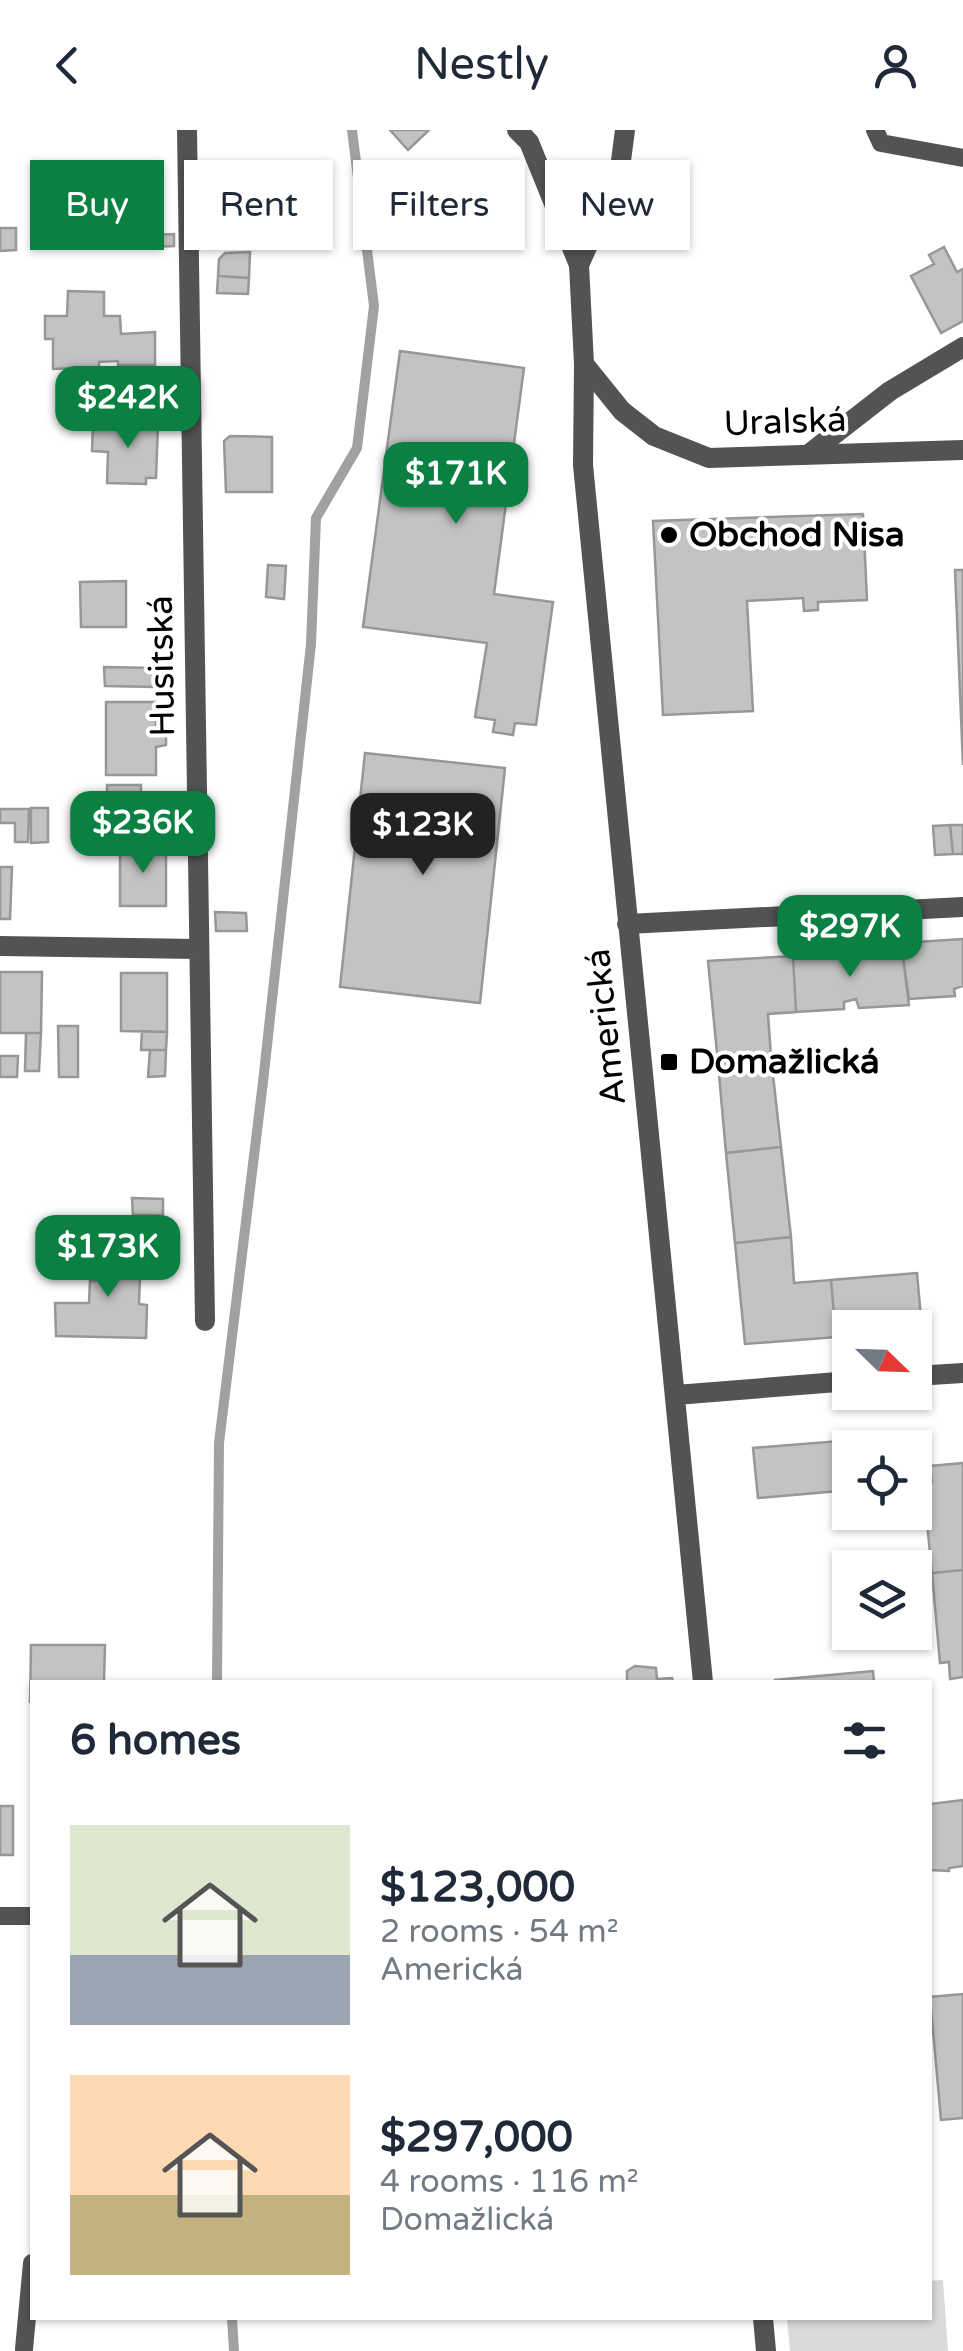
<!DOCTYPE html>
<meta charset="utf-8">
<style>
body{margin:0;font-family:"Varela Round",sans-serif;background:#f6f6f7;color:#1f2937;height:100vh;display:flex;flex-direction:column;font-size:38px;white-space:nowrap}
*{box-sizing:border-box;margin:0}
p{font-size:32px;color:#747a83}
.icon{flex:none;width:55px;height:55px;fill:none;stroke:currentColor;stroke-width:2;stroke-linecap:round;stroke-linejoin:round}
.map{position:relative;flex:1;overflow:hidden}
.panel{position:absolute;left:30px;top:1550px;width:902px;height:640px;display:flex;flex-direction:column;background:#fff;border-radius:0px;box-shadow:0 2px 8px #0004}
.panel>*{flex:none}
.guide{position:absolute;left:30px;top:30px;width:905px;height:90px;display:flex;gap:20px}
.needle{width:65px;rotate:113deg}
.buttons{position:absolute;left:832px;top:1180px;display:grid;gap:20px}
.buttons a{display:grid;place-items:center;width:100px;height:100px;border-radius:0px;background:#fff;box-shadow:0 2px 8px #0004;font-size:50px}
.price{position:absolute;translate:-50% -85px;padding:0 22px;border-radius:20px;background:#0b8043;color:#fff;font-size:32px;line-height:65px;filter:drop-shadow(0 2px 5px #0008)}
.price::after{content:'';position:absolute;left:50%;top:60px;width:30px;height:22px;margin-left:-15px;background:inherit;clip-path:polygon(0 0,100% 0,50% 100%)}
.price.current{background:#222;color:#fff}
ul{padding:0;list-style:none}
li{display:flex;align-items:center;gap:30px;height:250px;padding:0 40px}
li span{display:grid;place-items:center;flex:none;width:280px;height:200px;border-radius:0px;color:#555}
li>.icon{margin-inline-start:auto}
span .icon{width:120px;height:120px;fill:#fffc;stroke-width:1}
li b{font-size:42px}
h2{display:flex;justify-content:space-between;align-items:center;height:120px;padding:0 40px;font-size:42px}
.chip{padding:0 35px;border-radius:0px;background:#fff;box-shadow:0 2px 8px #0004;font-size:35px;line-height:90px}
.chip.current{background:#0b8043;color:#fff}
header{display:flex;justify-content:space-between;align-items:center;height:130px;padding:0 40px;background:#fff;font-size:45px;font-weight:600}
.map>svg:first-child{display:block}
.green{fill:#dadada}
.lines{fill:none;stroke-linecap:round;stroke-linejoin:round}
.stream{stroke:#a1a1a1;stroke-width:10}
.building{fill:#c3c3c3;stroke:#979797;stroke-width:2.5}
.service{stroke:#535353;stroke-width:18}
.minor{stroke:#535353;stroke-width:20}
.tertiary{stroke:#535353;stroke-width:20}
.poi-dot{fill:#000;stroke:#fff;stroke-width:4}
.labels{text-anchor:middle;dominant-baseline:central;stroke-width:8;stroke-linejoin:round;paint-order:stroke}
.street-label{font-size:35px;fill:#000;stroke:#fff}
.poi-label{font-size:35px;font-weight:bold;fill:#000;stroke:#fff;text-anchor:start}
</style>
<header><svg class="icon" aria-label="back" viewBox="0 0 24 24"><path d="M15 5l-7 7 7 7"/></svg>Nestly<svg class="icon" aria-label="person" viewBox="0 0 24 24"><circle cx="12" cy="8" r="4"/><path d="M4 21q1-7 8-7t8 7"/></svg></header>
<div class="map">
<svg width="963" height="2221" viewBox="0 0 963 2221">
<rect width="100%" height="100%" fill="#fff"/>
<path class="green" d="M943,2150L948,2221H790L787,2188H930V2151Z"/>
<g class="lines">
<path class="stream" d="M217,1552L219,1313L263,952L311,514L316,388L357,318L374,176L352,0
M232,2188L234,2221"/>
</g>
<path class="building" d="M390,0H429L408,20Z
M241,85L243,116L226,118L223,86Z
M223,86L226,118L208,119L206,87Z
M0,98H16V120L0,121Z
M174,104V116L154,117L153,105Z
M944,117L957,142L963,139V191L941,203L911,146L934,134L929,125Z
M250,122L249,148L218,146L219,129L225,123Z
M218,146L249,148L248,164L217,163Z
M68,161L104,162V186H120L121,204L155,202V235H118V231L99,232V237L53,239V209H45V186H67Z
M400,221L524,238L494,464L553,472L536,595L515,593L513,605L493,602L495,590L475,587L487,513L363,497Z
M93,293L158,295L156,348H146V354L107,353L108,322L92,321Z
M230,306L272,307V362H226L224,311Z
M863,384L867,470L818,472V480L804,481L803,468L747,471L753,581L663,585L653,391Z
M268,435L286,436L284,469L266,467Z
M955,440H963V635Z
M126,451V497H81L80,452Z
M104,537L154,538L155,557L105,556Z
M106,572H156V600L166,602V615L156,617V645H106Z
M365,623L505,638L480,873L340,857Z
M107,655H141V675H107Z
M31,678H48V712L31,713Z
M0,679H29L28,712H15V693H0Z
M950,695H963V724H953Z
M950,695L953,724L935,725L933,696Z
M120,717H166V776H120Z
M0,737H12L10,789H0Z
M215,782L246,783L247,801H216Z
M963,809V856L954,859L955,866L909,869L901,813Z
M902,819L909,875L859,878L856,869L844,872V879L796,882L793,826Z
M793,826L796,882L768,884L771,927L718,933L708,831Z
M0,842H42L41,903H0Z
M121,843H167V902L121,901Z
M58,896H78V947H59Z
M142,901L167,902L166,920H141Z
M26,903H41L39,941H25Z
M150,920H166L165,946L148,947Z
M0,926H18L17,947H0Z
M771,927L781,1017L726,1023L718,933Z
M781,1017L791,1107L735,1113L726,1023Z
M132,1068L163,1069V1085H133Z
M791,1107L794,1153L831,1150L836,1207L745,1214L735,1113Z
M97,1118H141L139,1174L147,1175L146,1208L56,1206L55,1173H89L90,1151H96Z
M917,1143L922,1199L850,1198V1205L836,1207L831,1150Z
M852,1310L850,1360L758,1368L753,1318Z
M963,1333V1440L932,1443L923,1353L932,1352L930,1336Z
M963,1440V1547L950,1549L949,1532L940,1533L932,1443Z
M31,1515H105L104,1552H32L30,1573Z
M635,1536L656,1538L657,1549L672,1548L673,1552H624H627V1541Z
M873,1541L874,1552H775V1550Z
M963,1670V1736L949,1738V1741L930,1740V1674Z
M0,1676H13V1725H0Z
M963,1864V1988L941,1990L930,1867Z"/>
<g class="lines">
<path class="service" d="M875,0L881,13L963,28
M0,1786H32
M24,2219L32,2133"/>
<path class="minor" d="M187,0L205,1191
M579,135L619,46L625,0
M584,234L583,335L703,1552
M809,324L890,261L963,217
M627,794L963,777
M0,816L198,819
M915,1246L963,1243
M676,1265L850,1251
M763,2188L766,2221"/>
<path class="tertiary" d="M517,0L529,12L579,135L584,234L622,281L654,306L709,328L963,320"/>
</g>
<g class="poi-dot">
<circle cx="669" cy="405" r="10"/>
<rect x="659" y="922" width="20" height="20" rx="5"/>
</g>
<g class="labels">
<g class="street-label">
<text transform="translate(785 292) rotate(-2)">Uralská</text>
<text transform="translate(162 536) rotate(-91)">Husitská</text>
<text transform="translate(606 897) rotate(-96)">Americká</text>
</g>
<g class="poi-label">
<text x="689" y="405">Obchod Nisa</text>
<text x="689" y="932">Domažlická</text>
</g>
</g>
</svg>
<div class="buttons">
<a><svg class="needle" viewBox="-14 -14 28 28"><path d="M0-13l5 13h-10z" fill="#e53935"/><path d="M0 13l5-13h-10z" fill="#747a83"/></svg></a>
<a><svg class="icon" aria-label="locate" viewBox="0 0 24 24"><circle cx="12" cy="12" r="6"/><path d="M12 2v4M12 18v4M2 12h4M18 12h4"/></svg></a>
<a><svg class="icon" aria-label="layers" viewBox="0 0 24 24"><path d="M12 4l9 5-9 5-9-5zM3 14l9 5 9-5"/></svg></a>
</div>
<b class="price" style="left:128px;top:321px">$242K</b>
<b class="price" style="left:456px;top:397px">$171K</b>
<b class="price" style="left:143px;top:746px">$236K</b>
<b class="price current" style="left:423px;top:748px">$123K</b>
<b class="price" style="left:850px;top:850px">$297K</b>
<b class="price" style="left:108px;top:1170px">$173K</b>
<div class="guide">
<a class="chip current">Buy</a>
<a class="chip">Rent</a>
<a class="chip">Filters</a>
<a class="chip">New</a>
</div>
<section class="panel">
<h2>6 homes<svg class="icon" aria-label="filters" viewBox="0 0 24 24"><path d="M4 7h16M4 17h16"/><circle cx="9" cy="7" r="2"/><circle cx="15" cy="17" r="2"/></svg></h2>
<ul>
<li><span style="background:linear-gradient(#dfe7d0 65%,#9aa5b1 0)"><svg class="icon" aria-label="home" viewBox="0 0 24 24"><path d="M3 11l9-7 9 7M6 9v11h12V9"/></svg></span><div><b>$123,000</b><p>2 rooms · 54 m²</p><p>Americká</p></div></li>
<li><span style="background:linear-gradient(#ffd9b3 60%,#c2b280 0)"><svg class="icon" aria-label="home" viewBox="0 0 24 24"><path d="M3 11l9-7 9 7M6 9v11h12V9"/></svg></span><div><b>$297,000</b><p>4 rooms · 116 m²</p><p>Domažlická</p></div></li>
</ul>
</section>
</div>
